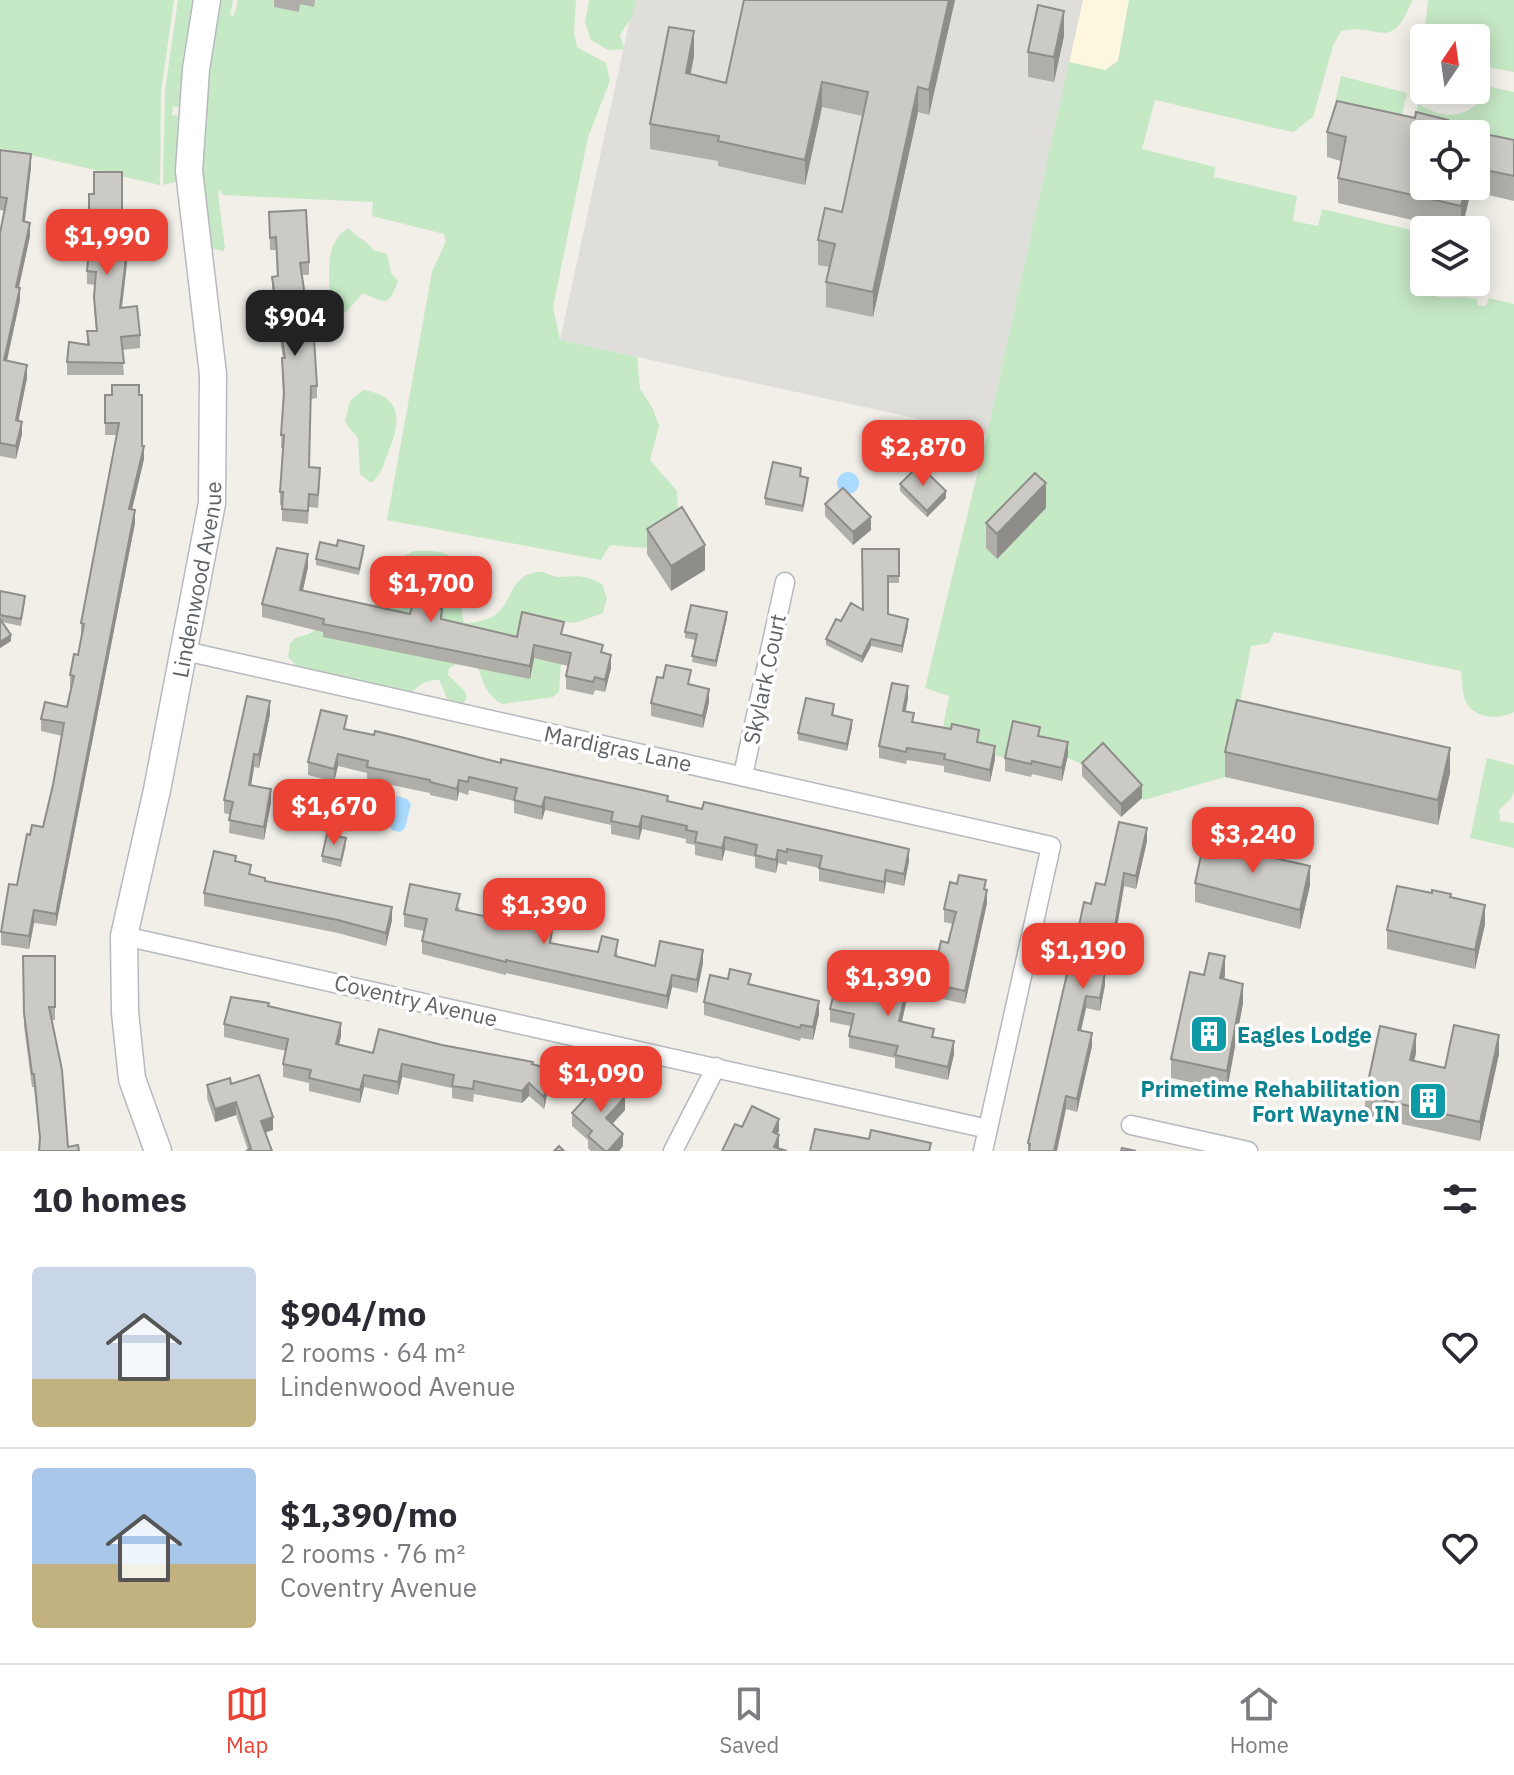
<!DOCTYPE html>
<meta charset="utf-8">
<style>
body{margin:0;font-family:"IBM Plex Sans",sans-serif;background:#f2f2f3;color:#2b2b33;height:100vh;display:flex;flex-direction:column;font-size:30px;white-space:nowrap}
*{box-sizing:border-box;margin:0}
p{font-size:26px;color:#7c7c81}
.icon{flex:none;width:44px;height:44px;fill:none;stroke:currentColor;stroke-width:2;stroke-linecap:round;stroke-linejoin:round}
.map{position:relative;height:1151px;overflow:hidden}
.drawer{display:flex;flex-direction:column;background:#fff;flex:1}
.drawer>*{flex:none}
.needle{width:52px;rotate:13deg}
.buttons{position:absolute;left:1410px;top:24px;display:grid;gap:16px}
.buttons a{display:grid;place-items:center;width:80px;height:80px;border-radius:8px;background:#fff;box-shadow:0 4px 20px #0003;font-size:40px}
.price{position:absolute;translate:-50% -68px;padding:0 18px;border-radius:16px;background:#ea4335;color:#fff;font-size:26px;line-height:52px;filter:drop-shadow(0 2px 4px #0008)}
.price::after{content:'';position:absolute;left:50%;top:48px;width:24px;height:18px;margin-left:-12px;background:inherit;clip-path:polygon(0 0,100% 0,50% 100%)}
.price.on{background:#222;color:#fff}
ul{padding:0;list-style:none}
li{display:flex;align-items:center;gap:24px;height:200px;padding:0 32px}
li+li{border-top:2px solid #e1e1e2}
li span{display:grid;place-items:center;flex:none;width:224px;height:160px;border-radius:8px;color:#555}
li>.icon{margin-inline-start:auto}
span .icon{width:96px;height:96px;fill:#fffc;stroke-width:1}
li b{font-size:34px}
h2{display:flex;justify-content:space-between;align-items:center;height:96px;padding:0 32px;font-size:34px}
.tabs{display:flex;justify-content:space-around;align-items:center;height:112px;border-top:2px solid #e1e1e2;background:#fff;font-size:22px;color:#7c7c81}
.tabs a{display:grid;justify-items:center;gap:4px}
.tabs .on{color:#ea4335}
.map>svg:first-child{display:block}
.commercial{fill:#fef7e0}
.industrial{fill:#e0deda}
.green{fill:#c5e8c5}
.water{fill:#aadaff}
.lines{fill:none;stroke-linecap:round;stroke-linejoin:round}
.street-casing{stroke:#b5b8bc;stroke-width:21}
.secondary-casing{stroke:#b6babf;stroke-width:29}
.street{stroke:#fff;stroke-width:18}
.secondary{stroke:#fff;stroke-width:26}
.wall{fill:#afaea9;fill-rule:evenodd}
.shaded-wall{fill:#8f8d8a}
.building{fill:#cccac5;stroke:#8f8d8a;stroke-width:2}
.labels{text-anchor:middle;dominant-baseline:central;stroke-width:7;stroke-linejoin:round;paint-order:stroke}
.street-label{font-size:22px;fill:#5f6368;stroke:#fff}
.culture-label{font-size:22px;font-weight:bold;fill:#0d838f;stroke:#fff;text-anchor:start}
</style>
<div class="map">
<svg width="1514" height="1151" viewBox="0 0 1514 1151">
<rect width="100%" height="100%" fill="#f1efe8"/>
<path class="commercial" d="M1083,0H1129L1118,61L1105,70L1069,62Z"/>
<path class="industrial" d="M634,0H1083L987,434L560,340Z"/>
<path class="green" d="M0,0H174L161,92L160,185L0,148Z
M178,0H194L183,55L179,107H173L172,115L179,116L178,181L163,185L165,90Z
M218,0H233L230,15L234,16L238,0H576L574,33L577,47L606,63L610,81L588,137L553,307L560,340L637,357L640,389L653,409L659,426L650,460L677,491L679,533L645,548L610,545L601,560L387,520L432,272L446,241L444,234L372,216L373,202L223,195L220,190L218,194L225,248L223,251L209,248L202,167L208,64Z
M589,0H636L632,17L620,35L624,49L608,50L591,40L585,22Z
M1129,0H1412C1391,55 1379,22 1341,31L1333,46L1313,117L1293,132L1155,100L1142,149L1215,167L1214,177L1297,196L1293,221L1318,226L1322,209L1424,233V282H1431L1437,297C1453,299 1460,295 1477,299L1478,305L1486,306L1489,298L1514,304V712C1497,721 1470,718 1464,697C1462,689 1462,679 1461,671L1274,632L1269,643L1251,646L1225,777L1144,800L1103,758L1091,768L1068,758V754L1011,759L940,743L949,696L925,688L987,434L1069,62L1105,70L1118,61Z
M1428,0H1514V72L1476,65V38H1429L1425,28Z
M1341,76L1407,93L1396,139L1326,143Z
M1491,87L1514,92V151L1476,134H1424L1413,126L1418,104C1448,122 1472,118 1491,87Z
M349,228C355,238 368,240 373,250L387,254L391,273L398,281L392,296L386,301L378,300L363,293L346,312L337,310L329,302C331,275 322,243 349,228Z
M363,390C398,395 402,416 391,445C385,459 383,474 371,483L360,474L358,438L345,422L350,401Z
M414,551C423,551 439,550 446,554C467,566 458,604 464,623C521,622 499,579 536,572C545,570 551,577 560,577C580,576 583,575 602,584L607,598L603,613L575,623L554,621L561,663L559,692L553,697L503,704C486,698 483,679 476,664L462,662L449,668L448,675L464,690L467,698C451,725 445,689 439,680C427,679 415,686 409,696L298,668L288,657L290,643L295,638L309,634L322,626L378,603L400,558Z
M1487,758L1514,765V792L1511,799L1499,810L1500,821L1514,823V848L1470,838Z"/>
<path class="water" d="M837 483a11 11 0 1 1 22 0a11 11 0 1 1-22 0Z
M397,796L407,799L411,804L405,828L400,832L392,830C384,819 390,805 397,796Z"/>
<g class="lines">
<g class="street-casing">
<path id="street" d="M185,651L1051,846L983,1151
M743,775L785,582
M124,936L988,1129
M1131,1125L1248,1151
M673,1151L716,1067"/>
</g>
<g class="secondary-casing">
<g id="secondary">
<path id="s1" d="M158,1151L132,1079L125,1012L124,936L157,790L212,503L213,374L189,171L196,69L207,0"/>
</g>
</g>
<use href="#street" class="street"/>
<use href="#secondary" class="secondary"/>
</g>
<path class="wall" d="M274,0H315L314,7L300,4L299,12L274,7Z
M744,0H955L929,115L918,112L873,317L826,307V282L830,267L818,265V240L842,212L863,116L822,107L805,185L718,166V161L650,149V124L694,56L690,74L726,83Z
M1064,36L1054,82L1028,77V52Z
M1448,126L1514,140V201L1471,191L1462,230H1456L1338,203V178L1341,161L1327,157V132ZM1476,134V186H1424Z
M0,150L31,167L25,222L30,236L19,287L20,300L7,361L27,378L18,421L22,434L16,459L0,456V233L4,211L0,210Z
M89,194L122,241L128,254L122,308L140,335V348L122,350L124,375H67V362L87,345V331H96L94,310L95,285L87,284V271L92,251L94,226H89Z
M269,212L309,262V275H302L317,386V398L311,399L309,467L320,480L318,508L309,507L308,524L282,521V505H280V492L283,448H281L283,397L282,370L283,358L272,289V277L277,276L276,250H270Z
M105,395L142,446L144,459L132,510L135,523L56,926L34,923L29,949L1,945V932L17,885L30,835L43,827L53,785L62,736L41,731V719L67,707L71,688H70V675L78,655L82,636H81V623L117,435H105Z
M801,477L808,484L803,512L765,505V498Z
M900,484L946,498L927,517L900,491Z
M825,504L871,530L853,545L825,516Z
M1046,508L997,559L986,548V523Z
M647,529L705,570L671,591L647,554Z
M899,549V583H888V614L908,626L902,653L871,646L862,663L826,645V639L863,610Z
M364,552L359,575L316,565V559Z
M308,567L303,590L410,614L442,620L517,637L564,635L603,653L611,668L605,692L595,690L593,695L566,689V676L568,666L534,658L530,679L323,637V632L262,617V604Z
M0,591L25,602L21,626L2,622L11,641L0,648Z
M727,618L716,667L692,662L695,640L685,638V632Z
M690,685L709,702L703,728L651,716V703Z
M908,698L905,712L914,722L979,743L995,759L990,782L944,772V766L907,760L906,764L879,758V746Z
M834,710L833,716L852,727L847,751L798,740V733Z
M270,714L259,768L254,767L251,786L271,802L264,840L229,833L230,815L224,813V800Z
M347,729L668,801L909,861L904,886L886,882L884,894L819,881V868L787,861V865L778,863L776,873L755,868V857L725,850L722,861L695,855V845L686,843V839L642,829L639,840L611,834V825L545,810L542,820L514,813V801L469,790L468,795L459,792L457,801L430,795V793L367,780V773L338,766L334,782L308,775V762Z
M1040,736L1068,755L1062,781L1032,774L1031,777L1005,771V758Z
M1225,752L1450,773L1438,825L1225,777Z
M1082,763L1142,798L1121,817L1082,776Z
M1147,841L1136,889L1124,886L1113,950L1106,949L1101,972L1105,985L1100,1011L1086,1008L1081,1031L1092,1046L1077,1112L1066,1109L1028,1151V1143L1074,962L1078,943V930L1091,904L1105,885Z
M346,845L341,867L322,862V856Z
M236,861L251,875L265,881L392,920L386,946L338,933L204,906V893Z
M1195,883L1310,885L1300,929L1195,902Z
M986,890L987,903L965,1004L938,998V995L932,994V981L948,943L953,924L944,922V909Z
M1451,897L1485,924L1475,969L1387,949V930Z
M460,907L459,910L552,944L598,952L618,953L617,957L655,966L703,963L697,993L672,987L667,1009L506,973V975L422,954V941L424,931L404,927V914Z
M23,956H55V1020H52L68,1147L79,1151L40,1144L34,1087H32L24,1026Z
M1225,975L1224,979L1243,1003L1227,1090L1171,1078V1059Z
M751,985L819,1014L813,1040L801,1038L800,1041L704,1015V1002Z
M908,994L902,1022L934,1037L954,1054L948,1080L895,1068V1058L849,1048V1036L851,1026L830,1022V1009Z
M269,1006L341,1036L339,1044L373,1053L442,1045L533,1065L550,1081L544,1109L529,1096L522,1103L474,1094L473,1102L452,1098V1088L402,1077L398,1095L364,1087L360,1103L309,1091V1083L283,1077V1064L286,1051L224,1037V1024Z
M1416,1053L1414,1061L1445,1068L1499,1054L1480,1141L1365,1116V1096Z
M231,1084L273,1130L265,1132L272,1151L248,1150L236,1115L215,1122L207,1098V1085Z
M625,1110L612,1124L623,1146L619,1151H591L588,1148V1140L572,1126V1113Z"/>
<path class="shaded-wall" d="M949,0H955L929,115V90Z
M1064,11V36L1054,82V57Z
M694,31V56L686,98V73Z
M822,82V107L805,185V160Z
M918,87V112L873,317V292Z
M31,154V167L23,234V221Z
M1466,186H1471V191L1461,230V206Z
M30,223V236L16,300V287Z
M128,241V254L120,321V308Z
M20,288V300L4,373V360Z
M27,365V378L16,433V420Z
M22,422V434L16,459V446Z
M144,446V459L129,522V509Z
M1046,483V508L997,559V534Z
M946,491V498L927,517V511Z
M135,510V523L56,926V914Z
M871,517V530L853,545V532Z
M705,545V570L671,591V566Z
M308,554V567L300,603V590Z
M727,612V618L716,667V661Z
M908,619V626L902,653V646Z
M11,635V641L0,648V642Z
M871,639V646L862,663V657Z
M534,645V658L530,679V666Z
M611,655V668L605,692V680Z
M908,686V698L903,724V711Z
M709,689V702L703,728V716Z
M270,701V714L259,768V755Z
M852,720V727L847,751V744Z
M1068,742V755L1062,781V768Z
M995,746V759L990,782V770Z
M1450,748V773L1438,825V800Z
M254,754V767L249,798V785Z
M338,754V766L334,782V769Z
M459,780V792L457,801V789Z
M1142,785V798L1121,817V804Z
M271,789V802L264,840V827Z
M545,797V810L542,820V807Z
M642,816V829L639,840V827Z
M1147,828V841L1136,889V876Z
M725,837V850L722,861V848Z
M909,849V861L904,886V874Z
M778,850V863L776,873V860Z
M1310,866V885L1300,929V910Z
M886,870V882L884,894V882Z
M1124,873V886L1113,950V938Z
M987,890V903L965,1004V991Z
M1485,905V924L1475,969V950Z
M392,907V920L386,946V933Z
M34,910V923L29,949V936Z
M1106,936V949L1098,984V971Z
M703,950V963L697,993V980Z
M1225,956V975L1220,997V978Z
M1105,973V985L1100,1011V998Z
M672,975V987L667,1009V996Z
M908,982V994L899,1034V1021Z
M1243,984V1003L1227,1090V1071Z
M1086,996V1008L1078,1043V1030Z
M819,1001V1014L813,1040V1027Z
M341,1023V1036L336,1056V1044Z
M1092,1033V1046L1077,1112V1099Z
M1416,1034V1053L1410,1079V1060Z
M1499,1035V1054L1480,1141V1122Z
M954,1041V1054L948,1080V1067Z
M402,1064V1077L398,1095V1082Z
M550,1069V1081L544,1109V1097Z
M364,1075V1087L360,1103V1090Z
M529,1083V1096L522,1103V1091Z
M1066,1096V1109L1057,1151H1054Z
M625,1097V1110L606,1131V1118Z
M236,1102V1115L215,1122V1109Z
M273,1117V1130L261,1134V1121Z
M779,1119V1131L773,1145V1132Z
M623,1134V1146L619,1151H608Z
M779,1135V1147L778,1151L774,1147Z"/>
<path class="building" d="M744,0H949L929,90L918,87L873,292L826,282L835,244L818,240L825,208L842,212L868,92L822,82L805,160L718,141L719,136L650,124L669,27L694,31L686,73L726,83Z
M1038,5L1064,11L1054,57L1028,52Z
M1337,101L1415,118L1416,112L1448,120L1446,126L1514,140V176L1476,168V134H1424V186H1466L1461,206L1338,178L1346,137L1327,132Z
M0,150L31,154L23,221L30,223L16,287L20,288L4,360L27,365L16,420L22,422L16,446L0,443V233L7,198L0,197Z
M94,172H122V241H128L120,308L137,306L140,335L121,337L124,363L67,362L69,342L89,345L87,331H97L94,297L96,272L87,271L89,250L92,251L95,214H89V194H94Z
M306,210L309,262L300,263L309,322L314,339L317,386H311L309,467L320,468L318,495L309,494L308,511L282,509L283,492H280L284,435H281L284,392L282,358H285L272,277L278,276L276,237L270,238L269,212Z
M112,385H139V395H142V446H144L129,509L135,510L56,914L34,910L29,936L1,932L9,884L17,885L27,834L30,835L32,825L43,827L53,785L64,723L41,719L45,702L67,707L74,676L70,675L74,654L78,655L84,624L81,623L119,423H105V395H112Z
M773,462L801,468L800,476L808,478L803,506L765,498Z
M919,465L946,491L927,511L900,484Z
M1035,473L1046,483L997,534L986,523Z
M843,488L871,517L853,532L825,504Z
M682,507L705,545L671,566L647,529Z
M338,540L364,546L359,569L316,559L320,542L337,546Z
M277,548L308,554L300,590L410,614L413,603L442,609L441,619L517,637L522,612L564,622L561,634L603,645L601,652L611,655L605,680L595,677L593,682L566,676L571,653L534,645L530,666L323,624L324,619L262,604Z
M862,549H899V576H888V614L908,619L902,646L871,639L862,657L826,639L836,619L841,621L851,603L863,610Z
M0,591L25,596L21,619L0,615Z
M691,605L727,612L716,661L692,656L697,634L685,632Z
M0,619L11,635L0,642Z
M666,665L691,670L688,684L709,689L703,716L651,703L657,677L663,678Z
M892,683L908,686L903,711L914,713L912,722L951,729L952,724L979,730L977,742L995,746L990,770L944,759L945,754L907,748L906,752L879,746Z
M247,696L270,701L259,755L254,754L249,785L271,789L264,827L229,820L233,802L224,800Z
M806,698L834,704L832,715L852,720L847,744L798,733Z
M1237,700L1450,748L1438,800L1225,752Z
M321,710L347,716L344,729L374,735L375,731L401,737L501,763V759L646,791L668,796L667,801L702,809L704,802L909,849L904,874L886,870L884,882L819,868L822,856L787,849V852L778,850L776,860L755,855L757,845L725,837L722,848L695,842L697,832L686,830L687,826L642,816L639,827L611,821L613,812L545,797L542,807L514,800L517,788L469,777L468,782L459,780L457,789L430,782V780L367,767L368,761L338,754L334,769L308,762Z
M1013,721L1040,727L1038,736L1068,742L1062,768L1032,761L1031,764L1005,758Z
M1103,743L1142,785L1121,804L1082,763Z
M1119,822L1147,828L1136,876L1124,873L1113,938L1106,936L1098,971L1105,973L1100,998L1086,996L1078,1030L1092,1033L1077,1099L1066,1096L1054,1151H1029L1030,1144L1028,1143L1070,961L1074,962L1081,931L1078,930L1084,902L1091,904L1096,883L1105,885Z
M327,834L346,838L341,860L322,856Z
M1204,842L1310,866L1300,910L1195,883Z
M214,851L236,856L235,861L251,865L249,874L265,878V881L392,907L386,933L338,920L204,893Z
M959,875L986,880L984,889L987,890L965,991L938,985L939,982L932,981L941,941L948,943L956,912L944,909L950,882L957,884Z
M410,884L460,894L456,910L552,931L550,943L598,952L602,936L618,940L615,956L655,966L660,941L703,950L697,980L672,975L667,996L506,960V962L422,941L427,919L404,914Z
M1397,886L1432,893V890L1451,894L1450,897L1485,905L1475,950L1387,930Z
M1209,953L1225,956L1220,978L1243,984L1227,1071L1171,1059L1190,972L1204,975Z
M23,956H55V1007H49L62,1070L68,1147L78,1145L79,1151H39L40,1138L34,1074H32L24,1013Z
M730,969L751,974L748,984L819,1001L813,1027L801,1025L800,1028L704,1002L710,975L728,979Z
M858,970L908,982L899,1021L934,1029L932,1037L954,1041L948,1067L895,1055L898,1046L849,1036L854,1014L830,1009L837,980L855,984Z
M231,997L269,1003L268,1006L341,1023L336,1044L373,1053L379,1029L442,1045L533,1062L532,1064L550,1069L544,1097L529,1083L522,1091L474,1081L473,1089L452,1086L454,1075L402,1064L398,1082L364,1075L360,1090L309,1078L311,1070L283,1064L288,1039L224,1024Z
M1454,1025L1499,1035L1480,1122L1365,1096L1380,1026L1416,1034L1410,1060L1445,1068Z
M259,1075L273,1117L261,1121L272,1151H246L251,1149L236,1102L215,1109L207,1085L230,1078L231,1084Z
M604,1078L625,1097L606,1118L623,1134L608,1151H605L588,1136L592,1131L572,1113Z
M752,1106L779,1119L773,1132L779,1135L774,1147L787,1151H722L735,1124L742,1127Z
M815,1129L869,1139L871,1130L931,1143L929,1151H810Z
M559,1146L564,1151H554Z
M1122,1148L1136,1151H1121Z"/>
<defs>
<g id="building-square" transform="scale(2)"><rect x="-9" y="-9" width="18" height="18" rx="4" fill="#0f9aa8" stroke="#fff"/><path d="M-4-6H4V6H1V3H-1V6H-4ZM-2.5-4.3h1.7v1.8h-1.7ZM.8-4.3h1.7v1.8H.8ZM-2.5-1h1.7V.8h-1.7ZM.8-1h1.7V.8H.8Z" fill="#fff"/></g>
</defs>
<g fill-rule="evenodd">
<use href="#building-square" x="1209" y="1034"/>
<use href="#building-square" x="1428" y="1101"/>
</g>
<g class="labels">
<g class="street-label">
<text stroke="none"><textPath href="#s1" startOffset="584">Lindenwood Avenue</textPath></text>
<text transform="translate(764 679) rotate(-78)">Skylark Court</text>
<text transform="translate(618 748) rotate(12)">Mardigras Lane</text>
<text transform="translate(416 1000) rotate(13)">Coventry Avenue</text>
</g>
<g class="culture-label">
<text x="1237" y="1034">Eagles Lodge</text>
<text x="1400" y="1088" text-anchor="end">Primetime Rehabilitation<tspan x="1400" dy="25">Fort Wayne IN</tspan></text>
</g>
</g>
</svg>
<div class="buttons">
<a><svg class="needle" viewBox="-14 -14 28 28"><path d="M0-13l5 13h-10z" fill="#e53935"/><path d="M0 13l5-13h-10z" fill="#7c7c81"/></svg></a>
<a><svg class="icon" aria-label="locate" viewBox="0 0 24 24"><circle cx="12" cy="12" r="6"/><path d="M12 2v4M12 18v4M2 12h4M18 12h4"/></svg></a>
<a><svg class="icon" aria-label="layers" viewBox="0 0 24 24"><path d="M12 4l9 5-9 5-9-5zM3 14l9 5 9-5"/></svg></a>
</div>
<b class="price" style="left:107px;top:277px">$1,990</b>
<b class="price on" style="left:295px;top:358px">$904</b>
<b class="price" style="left:923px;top:488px">$2,870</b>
<b class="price" style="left:431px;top:624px">$1,700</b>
<b class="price" style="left:334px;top:847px">$1,670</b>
<b class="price" style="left:1253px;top:875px">$3,240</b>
<b class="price" style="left:544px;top:946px">$1,390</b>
<b class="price" style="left:1083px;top:991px">$1,190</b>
<b class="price" style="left:888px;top:1018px">$1,390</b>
<b class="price" style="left:601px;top:1114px">$1,090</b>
</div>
<section class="drawer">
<h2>10 homes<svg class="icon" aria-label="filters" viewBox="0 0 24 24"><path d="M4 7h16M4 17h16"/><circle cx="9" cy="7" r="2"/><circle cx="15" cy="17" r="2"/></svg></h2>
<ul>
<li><span style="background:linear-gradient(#c9d6e8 70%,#c2b280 0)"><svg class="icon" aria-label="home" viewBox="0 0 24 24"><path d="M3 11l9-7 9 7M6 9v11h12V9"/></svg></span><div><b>$904/mo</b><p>2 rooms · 64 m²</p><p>Lindenwood Avenue</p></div><svg class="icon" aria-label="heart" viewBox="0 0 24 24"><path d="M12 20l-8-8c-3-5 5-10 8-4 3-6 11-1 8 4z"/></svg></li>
<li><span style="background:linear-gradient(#a9c7e8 60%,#c2b280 0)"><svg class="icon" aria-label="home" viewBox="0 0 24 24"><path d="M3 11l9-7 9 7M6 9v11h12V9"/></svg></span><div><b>$1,390/mo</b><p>2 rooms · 76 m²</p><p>Coventry Avenue</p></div><svg class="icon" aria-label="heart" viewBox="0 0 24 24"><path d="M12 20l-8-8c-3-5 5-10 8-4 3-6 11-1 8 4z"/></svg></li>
</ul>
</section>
<nav class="tabs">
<a class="on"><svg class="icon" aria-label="map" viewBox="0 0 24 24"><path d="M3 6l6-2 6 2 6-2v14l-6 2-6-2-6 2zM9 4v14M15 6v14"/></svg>Map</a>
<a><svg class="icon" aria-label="saved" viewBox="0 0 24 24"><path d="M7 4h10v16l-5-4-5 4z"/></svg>Saved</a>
<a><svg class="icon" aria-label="home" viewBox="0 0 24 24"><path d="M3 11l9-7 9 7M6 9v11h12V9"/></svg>Home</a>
</nav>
